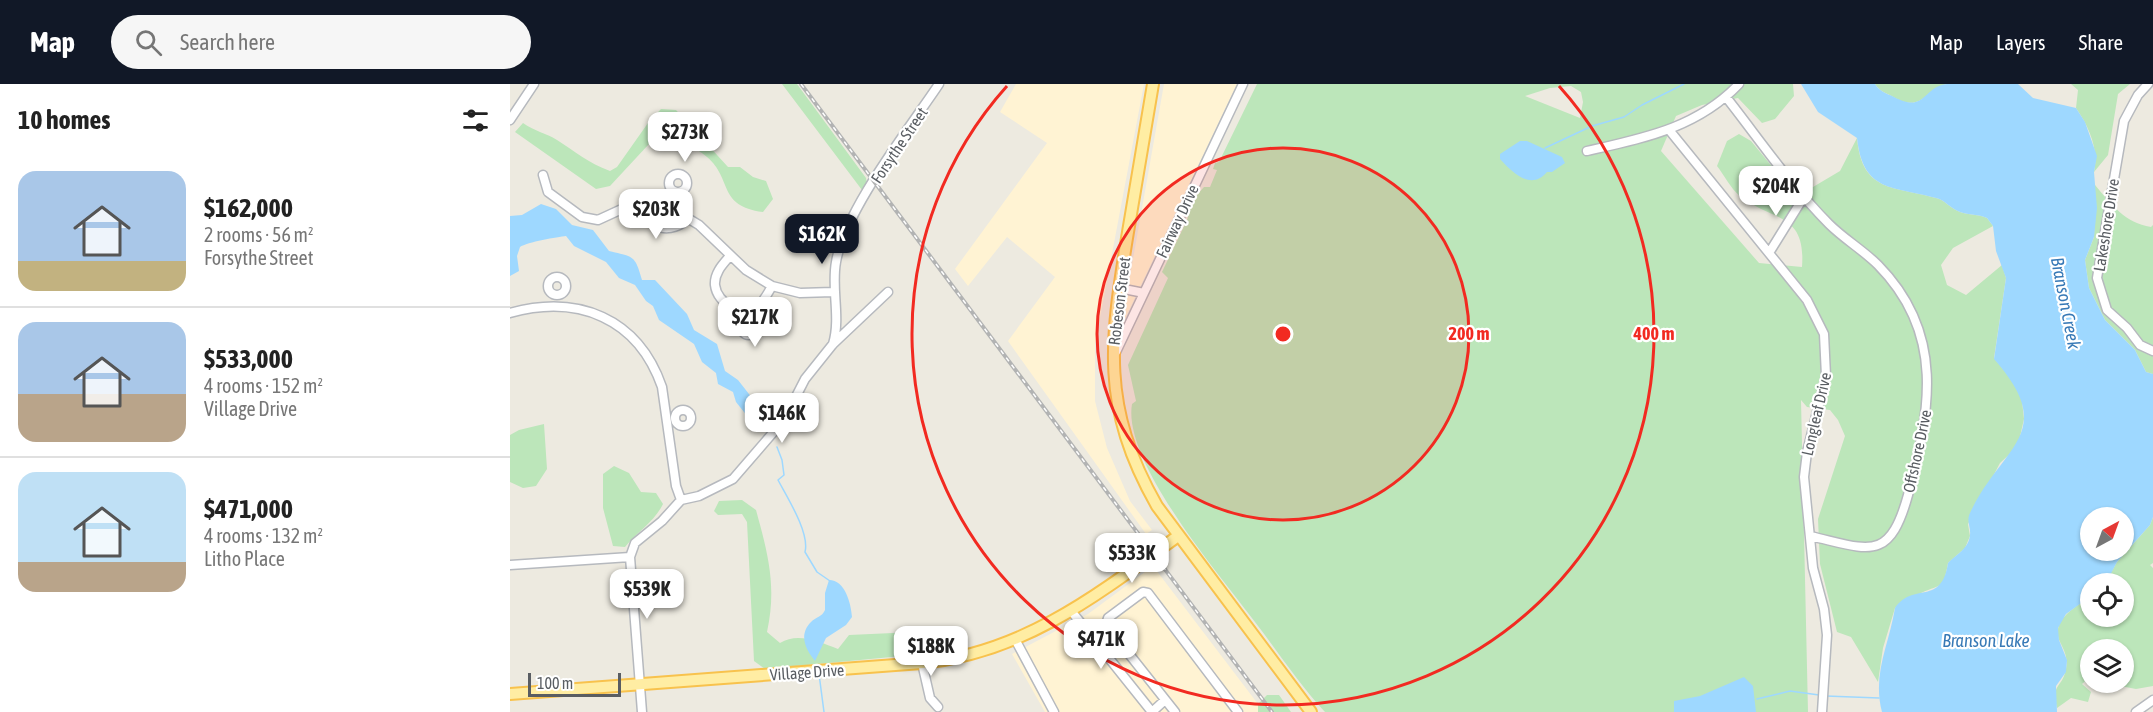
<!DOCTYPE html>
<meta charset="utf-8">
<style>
body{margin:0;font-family:"Asap Condensed",sans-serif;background:#f6f6f6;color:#222;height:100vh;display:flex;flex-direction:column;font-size:22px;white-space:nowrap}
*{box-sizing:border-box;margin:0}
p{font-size:20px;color:#767676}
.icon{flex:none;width:33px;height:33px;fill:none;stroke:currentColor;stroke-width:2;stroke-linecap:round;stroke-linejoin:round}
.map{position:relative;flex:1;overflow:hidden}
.panel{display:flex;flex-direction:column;background:#fff;width:510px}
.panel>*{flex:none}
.needle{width:39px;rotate:41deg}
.controls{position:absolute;left:1570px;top:423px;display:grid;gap:12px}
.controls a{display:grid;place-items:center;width:54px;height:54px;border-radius:50%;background:#fff;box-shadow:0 2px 4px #0004;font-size:30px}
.scale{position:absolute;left:18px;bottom:15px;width:93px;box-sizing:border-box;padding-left:6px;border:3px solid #595d62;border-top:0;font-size:16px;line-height:21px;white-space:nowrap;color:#595d62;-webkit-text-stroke:4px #fff;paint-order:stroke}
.price{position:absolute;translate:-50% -51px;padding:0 14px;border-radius:12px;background:#fff;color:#222;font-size:20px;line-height:39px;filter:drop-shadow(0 2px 3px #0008)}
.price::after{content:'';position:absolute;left:50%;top:36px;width:18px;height:14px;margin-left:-9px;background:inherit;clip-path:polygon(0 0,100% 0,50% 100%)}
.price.on{background:#111827;color:#fff}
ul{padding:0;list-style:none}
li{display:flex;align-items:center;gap:18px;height:150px;padding:0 18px}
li+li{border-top:2px solid #e0e0e0}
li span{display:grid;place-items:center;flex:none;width:168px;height:120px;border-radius:18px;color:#555}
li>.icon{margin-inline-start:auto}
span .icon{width:72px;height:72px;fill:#fffc;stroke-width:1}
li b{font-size:26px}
h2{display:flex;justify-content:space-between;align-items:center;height:72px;padding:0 18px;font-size:26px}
header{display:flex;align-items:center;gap:36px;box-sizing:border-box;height:84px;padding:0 30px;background:#111827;color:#fff}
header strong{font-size:28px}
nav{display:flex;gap:33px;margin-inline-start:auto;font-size:21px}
.search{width:420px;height:54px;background:#f6f6f6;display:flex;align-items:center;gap:15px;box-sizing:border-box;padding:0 21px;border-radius:33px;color:#767676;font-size:22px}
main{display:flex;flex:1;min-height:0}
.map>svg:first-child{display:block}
.commercial{fill:#fff3d3}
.green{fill:#bce6ba;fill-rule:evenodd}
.water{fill:#9ed8ff;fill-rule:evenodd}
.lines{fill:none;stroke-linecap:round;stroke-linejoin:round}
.stream{stroke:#9ed8ff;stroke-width:1.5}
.minor-casing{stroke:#b6b9be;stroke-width:11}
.major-casing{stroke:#f8c24d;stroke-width:14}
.minor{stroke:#fff;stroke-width:8}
.major{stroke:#ffeda3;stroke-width:10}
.rail-casing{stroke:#b2b3b3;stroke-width:4}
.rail{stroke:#fff;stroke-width:1.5;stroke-dasharray:4.5;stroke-linecap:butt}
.ring{fill:none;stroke:#f22a21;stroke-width:3}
.labels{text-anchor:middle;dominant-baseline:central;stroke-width:4.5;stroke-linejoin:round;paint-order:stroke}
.street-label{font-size:16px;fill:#595d62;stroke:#fff}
.water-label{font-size:18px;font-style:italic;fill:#3779b6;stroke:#fff}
.centre{fill:#f22a21;stroke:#fff;stroke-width:3}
.ring-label{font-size:18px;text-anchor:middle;font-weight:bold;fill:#f22a21;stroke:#fff;stroke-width:4.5;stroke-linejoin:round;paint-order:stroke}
</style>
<header>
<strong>Map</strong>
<div class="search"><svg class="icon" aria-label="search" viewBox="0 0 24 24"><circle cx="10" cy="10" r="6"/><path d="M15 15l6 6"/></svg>Search here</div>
<nav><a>Map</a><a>Layers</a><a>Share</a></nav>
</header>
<main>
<section class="panel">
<h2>10 homes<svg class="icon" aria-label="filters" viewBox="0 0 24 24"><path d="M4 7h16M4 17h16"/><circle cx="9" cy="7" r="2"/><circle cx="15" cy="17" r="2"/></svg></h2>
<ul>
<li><span style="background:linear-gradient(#a9c7e8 75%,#c2b280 0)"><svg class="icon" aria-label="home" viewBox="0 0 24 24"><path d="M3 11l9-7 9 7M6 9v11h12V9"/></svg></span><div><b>$162,000</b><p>2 rooms · 56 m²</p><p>Forsythe Street</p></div></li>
<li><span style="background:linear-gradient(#a9c7e8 60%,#b9a48a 0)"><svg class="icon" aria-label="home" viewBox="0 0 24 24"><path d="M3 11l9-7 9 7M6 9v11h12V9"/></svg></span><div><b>$533,000</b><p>4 rooms · 152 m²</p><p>Village Drive</p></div></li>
<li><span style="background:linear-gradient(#bfe0f5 75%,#b9a48a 0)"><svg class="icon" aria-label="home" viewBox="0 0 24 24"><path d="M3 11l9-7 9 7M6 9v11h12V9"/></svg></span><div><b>$471,000</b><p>4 rooms · 132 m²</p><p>Litho Place</p></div></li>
</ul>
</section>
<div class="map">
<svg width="1643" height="628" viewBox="0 0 1643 628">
<rect width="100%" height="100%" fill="#edeae0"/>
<path class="commercial" d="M506,0H634L585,260V317L597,364L620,417L642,446L636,450L498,257L545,193L497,153L458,202L445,185L537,59L490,28Z
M654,0H727L611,243Z
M643,482L748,620V628H535L502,570L578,530Z"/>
<path class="green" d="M272,0H287L356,94L357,100L352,106Z
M747,0H1283L1284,12L1265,35L1252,39L1228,14L1192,21L1166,32L1151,67L1249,179L1292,183C1296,128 1263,138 1230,112C1221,105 1214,91 1207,82L1217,57L1229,50L1241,57L1274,97L1303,103L1330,87L1347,54C1352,109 1384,102 1426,114C1435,116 1441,125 1450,128C1459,131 1468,130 1477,134L1483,142L1443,164L1431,181L1437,201L1456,211L1492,181L1496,194L1484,274L1504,298L1512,317L1514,335L1509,357L1502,368L1490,379L1458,440L1460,452L1455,464L1438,479C1433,506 1433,499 1411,509C1402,513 1393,519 1385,524L1373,564L1368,598L1341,553L1327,548L1310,480L1308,435L1335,352L1328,336L1320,326L1297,323L1291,316L1298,628H815C789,600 768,568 745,538C710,491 612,378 622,320L626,317L618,281L658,194L652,188L677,136L683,115L694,103H700L707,86L703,85L705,79L709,78ZM1061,2L1071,8L1073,18L1070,34L1015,12L1040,4Z
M1365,0H1436C1415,8 1410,28 1385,14C1377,9 1370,8 1365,0Z
M1561,0H1620L1608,10L1598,71L1584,88C1589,65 1579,43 1566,24L1568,6Z
M151,25L166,26L218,83H230L243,93L256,97L263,115L253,128C207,122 223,95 197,73C184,62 167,55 152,46L100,102L86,105L5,48L13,39C24,47 36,49 47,56C66,68 78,79 100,87L107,83L138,39Z
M1585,101C1602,121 1615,139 1641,143L1643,141V290L1636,288L1625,266L1595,236L1579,204L1575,176L1584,153Z
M34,340L37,385L26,402L13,404L0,398V351L9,346Z
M104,382L119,389L131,408L146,409L153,420C145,437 127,448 115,463L103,462L93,424V390Z
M232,416L246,426C258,470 267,502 257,548L270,559C288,548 309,558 328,565L339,551L405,548L412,555L400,559L392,572L255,585L244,577L237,438L232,430L208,431L204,427L209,417Z
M1643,433V479L1640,481L1643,484V602L1626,605L1600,600L1599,599L1614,598V566H1581V592L1572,600L1581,608L1578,618L1561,614L1547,624C1541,599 1552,605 1556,585C1558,574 1555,568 1550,558C1540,536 1566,523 1581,512V532H1614V500L1595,499L1607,478L1640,441Z
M757,611H769L781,628H748V620Z"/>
<path class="water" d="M1291,0H1365C1370,8 1376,9 1384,13C1416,30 1412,3 1437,0C1460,0 1485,0 1508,0L1523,14L1566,24L1575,38L1587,72L1584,88L1587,124L1584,153L1575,176L1579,204L1595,236L1625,266L1636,288L1643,290V433L1640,441L1607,478L1596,499L1581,500V512L1556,530L1548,544L1549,556L1557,576L1556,588L1546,602L1547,628H1372C1362,590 1379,561 1385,524C1404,497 1431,523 1438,479C1446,471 1459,464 1460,451C1461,443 1456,437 1460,429C1491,362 1550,350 1484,275L1496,194L1486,167L1483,142L1477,134C1468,130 1459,131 1450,128C1441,125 1435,116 1426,114C1383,102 1353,109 1347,54L1308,28ZM1581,434H1614V466H1581Z
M1010,57H1017L1052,73L1055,79L1042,88H1037C1021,107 1003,89 990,75V70Z
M31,120L46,125L62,141L83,146L99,167C125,173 125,172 132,196H145L177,230L184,246L207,260L215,287L228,296L257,333L260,338L258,343L249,347L226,318L223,308L208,300L206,289L192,278L184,260L149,236L143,222L136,217L125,201L109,194L96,178L64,162L56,152C48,153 17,158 10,163L7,172L9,187L0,192V132L12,131Z
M319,496C335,496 341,519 342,533L336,541L316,554L305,577C296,566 288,551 301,538C306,533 312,533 315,526V509Z
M1234,593L1243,602L1246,628H1164V617L1190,612Z"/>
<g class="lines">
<path class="stream" d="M1035,64L1082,42L1114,33L1132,21L1174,0
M267,363L272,376L274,391L268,396C277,413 300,449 295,468L307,488L320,497
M309,590L314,628
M1316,612L1369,614
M1247,615L1280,607L1309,611"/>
<g class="minor-casing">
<path id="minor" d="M1638,0L1628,11L1614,37L1587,194L1597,226L1617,244L1630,261L1643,267
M1216,13C1249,55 1281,102 1319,140C1334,155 1353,166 1368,181C1436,250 1420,327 1398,411C1379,480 1358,465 1300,452
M0,36L24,0
M1160,47L1297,216L1314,250L1316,292L1297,368L1294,393L1303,484L1314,525L1317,551L1312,628
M1077,67C1134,54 1187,44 1229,0
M159 99a9 9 0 1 1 18 0a9 9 0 1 1-18 0Z
M33,91L38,108L72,133L88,136L125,119L159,123L189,141L236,186L262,202L290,209L323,208
M140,121C134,147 163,151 178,134
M1259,169L1295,111
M220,172C213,180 204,189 205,201C207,220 233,234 248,222C254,217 258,209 262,202
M38 202a9 9 0 1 1 18 0a9 9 0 1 1-18 0Z
M609,204L634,209
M0,229C68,210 128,234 152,303L166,402L171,416
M231 243a8 8 0 1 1 16 0a8 8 0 1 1-16 0Z
M323,260C331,233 321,205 326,178C335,126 399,45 429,0
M606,268L733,0
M165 334a8 8 0 1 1 16 0a8 8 0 1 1-16 0Z
M0,481L120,473
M562,528L642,628L655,616
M506,557L544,628
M412,579L420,614L428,623
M132,628L120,473L125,459L152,437L171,416L189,412L223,395L274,336L295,295L323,260L378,208
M665,628L596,541L598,534L633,508L638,509L728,628
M1626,628L1643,616"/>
</g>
<g class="major-casing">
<path id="major" d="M643,0C635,49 626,99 618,148C600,257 590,322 647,422L801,628
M0,610L412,579C514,569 589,510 668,452"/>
</g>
<use href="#minor" class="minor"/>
<use href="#major" class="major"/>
<g class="rail-casing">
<path id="rail" d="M291,0L762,628"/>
</g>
<use href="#rail" class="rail"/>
</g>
<circle cx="773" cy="250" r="186" fill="#f22a21" fill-opacity=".12"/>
<g class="ring">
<circle cx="773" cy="250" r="186"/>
<path d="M1049 2A371 371 0 1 1 497 2"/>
</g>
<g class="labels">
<g class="street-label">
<text transform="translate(389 61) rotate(-56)">Forsythe Street</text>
<text transform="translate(667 137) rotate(-65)">Fairway Drive</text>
<text transform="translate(1596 141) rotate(-81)">Lakeshore Drive</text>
<text transform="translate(609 217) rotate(-83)">Robeson Street</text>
<text transform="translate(1306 330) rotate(-77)">Longleaf Drive</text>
<text transform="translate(1407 367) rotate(-78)">Offshore Drive</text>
<text transform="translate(297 588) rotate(-4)">Village Drive</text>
</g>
<g class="water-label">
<text transform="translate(1556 219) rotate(79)">Branson Creek</text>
<text x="1476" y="556">Branson Lake</text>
</g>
</g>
<circle cx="773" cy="250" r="9" class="centre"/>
<g class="ring-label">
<text x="959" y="256">200 m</text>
<text x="1144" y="256">400 m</text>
</g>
</svg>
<div class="controls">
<a><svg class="needle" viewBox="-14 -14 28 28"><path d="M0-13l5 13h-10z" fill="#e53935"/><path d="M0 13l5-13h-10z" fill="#767676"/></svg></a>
<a><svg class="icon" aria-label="locate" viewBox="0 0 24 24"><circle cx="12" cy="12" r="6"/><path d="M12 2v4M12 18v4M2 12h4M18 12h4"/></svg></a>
<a><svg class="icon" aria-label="layers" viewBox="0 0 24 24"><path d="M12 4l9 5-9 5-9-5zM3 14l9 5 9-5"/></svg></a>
</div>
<div class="scale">100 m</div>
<b class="price" style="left:175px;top:79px">$273K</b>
<b class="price" style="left:1266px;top:133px">$204K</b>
<b class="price" style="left:146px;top:156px">$203K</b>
<b class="price on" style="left:312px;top:181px">$162K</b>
<b class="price" style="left:245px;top:264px">$217K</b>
<b class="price" style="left:272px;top:360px">$146K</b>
<b class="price" style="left:622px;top:500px">$533K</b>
<b class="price" style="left:137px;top:536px">$539K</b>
<b class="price" style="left:591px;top:586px">$471K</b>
<b class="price" style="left:421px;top:593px">$188K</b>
</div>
</main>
